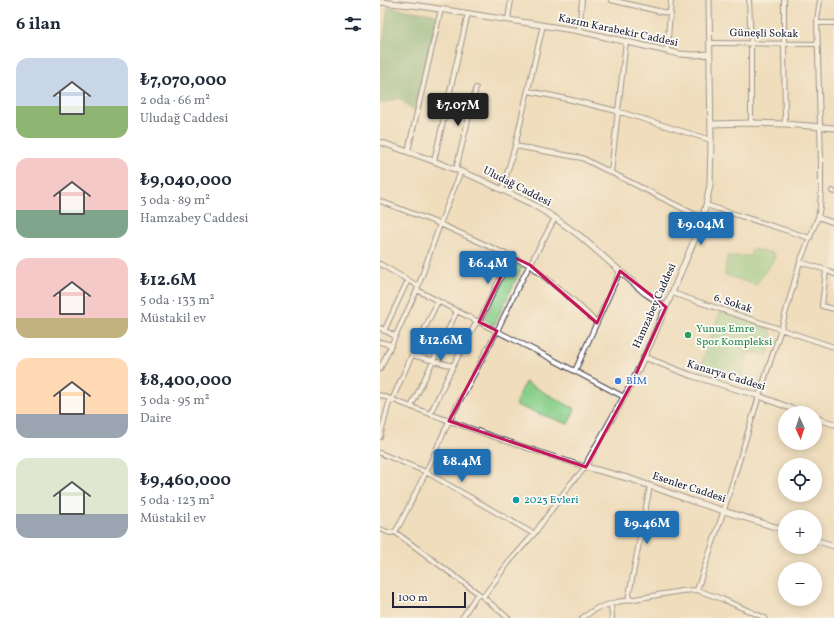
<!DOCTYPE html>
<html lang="tr">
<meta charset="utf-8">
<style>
body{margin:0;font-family:Vollkorn,serif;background:#f2f2f3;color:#1f2937;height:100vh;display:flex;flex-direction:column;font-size:15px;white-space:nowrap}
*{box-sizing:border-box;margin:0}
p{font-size:13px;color:#747a83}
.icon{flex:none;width:22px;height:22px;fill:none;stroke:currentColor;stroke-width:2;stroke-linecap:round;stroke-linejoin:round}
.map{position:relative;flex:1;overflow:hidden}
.sheet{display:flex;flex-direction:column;background:#fff;width:380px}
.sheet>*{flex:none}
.needle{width:26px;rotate:177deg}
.buttons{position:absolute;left:398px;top:406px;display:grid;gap:8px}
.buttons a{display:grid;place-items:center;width:44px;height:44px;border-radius:50%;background:#fff;box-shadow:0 2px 10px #0003;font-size:20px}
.scale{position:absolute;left:12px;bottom:10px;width:74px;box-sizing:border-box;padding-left:4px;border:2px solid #22223b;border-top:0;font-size:11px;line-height:14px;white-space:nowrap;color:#22223b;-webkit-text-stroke:3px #fdfcf7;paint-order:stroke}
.price{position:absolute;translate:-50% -34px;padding:0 9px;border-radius:4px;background:#1f6fb2;color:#fff;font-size:13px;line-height:26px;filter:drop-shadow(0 1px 2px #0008)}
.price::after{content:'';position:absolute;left:50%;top:24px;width:12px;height:9px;margin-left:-6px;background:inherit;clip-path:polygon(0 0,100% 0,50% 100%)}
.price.active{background:#222;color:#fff}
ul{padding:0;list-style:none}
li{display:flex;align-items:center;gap:12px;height:100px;padding:0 16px}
li span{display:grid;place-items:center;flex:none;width:112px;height:80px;border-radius:12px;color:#555}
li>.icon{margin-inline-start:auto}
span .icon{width:48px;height:48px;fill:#fffc;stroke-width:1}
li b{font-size:17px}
h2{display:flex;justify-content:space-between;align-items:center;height:48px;padding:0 16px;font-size:17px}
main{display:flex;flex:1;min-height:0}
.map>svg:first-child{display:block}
.green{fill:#88cd87;stroke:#557861}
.forest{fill:#6eb074;stroke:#486958}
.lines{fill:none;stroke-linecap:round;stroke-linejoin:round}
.minor-casing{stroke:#413e4e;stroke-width:6}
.tertiary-casing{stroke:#413e4e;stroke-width:7}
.minor{stroke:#fff;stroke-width:4}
.tertiary{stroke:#fff;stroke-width:5}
.marked{fill:none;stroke:#c2185b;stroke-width:3;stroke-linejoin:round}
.leisure-dot{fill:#2e9e5b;stroke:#fdfcf7;stroke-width:1.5}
.shop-dot{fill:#3f7fe0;stroke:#fdfcf7;stroke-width:1.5}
.culture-dot{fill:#0f9aa8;stroke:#fdfcf7;stroke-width:1.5}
.labels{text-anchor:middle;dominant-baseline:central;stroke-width:3.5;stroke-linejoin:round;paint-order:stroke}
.street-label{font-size:11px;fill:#22223b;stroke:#fdfcf7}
.leisure-label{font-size:11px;fill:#27864d;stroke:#fdfcf7;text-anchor:start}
.shop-label{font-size:11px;fill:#366cbe;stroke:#fdfcf7;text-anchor:start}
.culture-label{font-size:11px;fill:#0d838f;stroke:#fdfcf7;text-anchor:start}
</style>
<main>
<section class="sheet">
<h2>6 ilan<svg class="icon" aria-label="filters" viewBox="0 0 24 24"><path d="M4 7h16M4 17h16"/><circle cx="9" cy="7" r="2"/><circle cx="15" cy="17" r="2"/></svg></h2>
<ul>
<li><span style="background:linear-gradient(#c9d6e8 60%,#8fb573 0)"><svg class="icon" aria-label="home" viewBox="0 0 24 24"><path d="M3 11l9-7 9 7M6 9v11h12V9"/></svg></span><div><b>₺7,070,000</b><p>2 oda · 66 m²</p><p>Uludağ Caddesi</p></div></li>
<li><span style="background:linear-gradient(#f6c9c9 65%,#7fa58c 0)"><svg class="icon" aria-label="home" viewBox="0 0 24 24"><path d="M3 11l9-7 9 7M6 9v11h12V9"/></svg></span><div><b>₺9,040,000</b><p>3 oda · 89 m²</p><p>Hamzabey Caddesi</p></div></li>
<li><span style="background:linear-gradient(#f6c9c9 75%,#c2b280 0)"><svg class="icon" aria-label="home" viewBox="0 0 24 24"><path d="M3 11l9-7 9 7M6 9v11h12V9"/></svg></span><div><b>₺12.6M</b><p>5 oda · 133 m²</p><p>Müstakil ev</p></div></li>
<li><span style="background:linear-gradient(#ffd9b3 70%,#9aa5b1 0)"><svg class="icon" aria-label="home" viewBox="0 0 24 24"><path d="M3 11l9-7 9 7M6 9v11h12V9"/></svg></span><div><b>₺8,400,000</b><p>3 oda · 95 m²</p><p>Daire</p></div></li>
<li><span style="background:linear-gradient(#dfe7d0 70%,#9aa5b1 0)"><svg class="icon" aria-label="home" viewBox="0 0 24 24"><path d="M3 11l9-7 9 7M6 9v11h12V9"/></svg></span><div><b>₺9,460,000</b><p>5 oda · 123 m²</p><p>Müstakil ev</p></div></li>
</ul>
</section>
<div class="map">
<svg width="454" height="618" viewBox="0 0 454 618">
<rect width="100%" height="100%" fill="#fdfcf7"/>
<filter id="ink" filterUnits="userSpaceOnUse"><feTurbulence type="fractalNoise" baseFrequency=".025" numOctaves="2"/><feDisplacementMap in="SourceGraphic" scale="8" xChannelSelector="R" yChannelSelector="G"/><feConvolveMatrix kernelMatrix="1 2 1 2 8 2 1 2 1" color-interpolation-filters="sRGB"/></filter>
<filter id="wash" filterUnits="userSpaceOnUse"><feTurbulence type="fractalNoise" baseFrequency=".012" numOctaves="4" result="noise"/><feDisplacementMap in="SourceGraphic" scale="16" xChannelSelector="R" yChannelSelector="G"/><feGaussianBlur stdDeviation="0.9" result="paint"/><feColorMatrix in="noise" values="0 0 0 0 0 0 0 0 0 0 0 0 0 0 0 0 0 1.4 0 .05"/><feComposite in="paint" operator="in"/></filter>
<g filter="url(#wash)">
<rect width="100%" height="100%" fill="#efddbc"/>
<path class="green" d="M372,249L393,253L395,258L376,285L345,275L347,256H370Z
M132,262L142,267L114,325L104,319Z
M340,312L389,328L392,335L388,355L368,352L361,378L320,368Z
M145,382L195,409L188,424L135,405Z"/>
<path class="forest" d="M8,7L52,14L57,16L35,111L18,98L4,103H0V62Z"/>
</g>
<g filter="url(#ink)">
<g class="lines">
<g class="minor-casing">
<path id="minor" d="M231,0L291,14
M369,0L371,43V123
M404,0V43L405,124
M128,19L131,0
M437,23H454
M199,31L202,0
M330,43L438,44
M287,51L291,0
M148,91L183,98L237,111L331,140
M135,146L202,158L322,218
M28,151L61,9
M54,161L88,13
M76,169L96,88
M231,172L246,41
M122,190L135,146L163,25
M452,191L454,192
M0,201L60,224L150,265L194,301L217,323
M326,205L430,238
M438,217L454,223
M420,262L446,270L454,274
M0,264L38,286
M446,270L442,306L454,309
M37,290L77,311L168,357L244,397
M292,293L454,347
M99,322L131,256
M0,328L15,336
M4,331L28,280
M0,342L12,345
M32,355L73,366
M0,369L37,290L60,224L81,171
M195,371L240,271
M0,395C68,421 137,446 206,467L191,483L154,534L129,562L103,597
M12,400L32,355L58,301
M31,407L77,311
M50,414L73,366L97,321
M0,437L10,399
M0,453L46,472L154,534
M0,529L10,533L15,532L21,522L46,472L69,421L117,331L138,287L175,218
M15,532L103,597L128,618
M317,590L344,510L379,396L401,329L420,262L438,217L440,207L441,191V162L437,20L440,0
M248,600L270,486
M231,604L232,618
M82,618L98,593
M202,618L217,608L237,602L301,591L317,590L342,599L385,618"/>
</g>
<g class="tertiary-casing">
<path id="tertiary" d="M329,0L331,140L330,185L326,205L319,229L272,340L252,383L209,459L206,467L251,479L312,501L405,530
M0,2L40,6L199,31L300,54L315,55L330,54
M331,124L371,123L405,124L454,128
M0,142L51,160L97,178L152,204L175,218L200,236L265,293L286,307
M264,357L310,375L379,396L423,413
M435,418L454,424
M435,540L454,546"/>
</g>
<use href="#minor" class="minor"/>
<use href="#tertiary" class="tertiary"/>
</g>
</g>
<path d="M0 0H454V618H0ZM131,256L150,265L217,323L240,271L286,307L252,383L206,467L69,421L117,331L99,322Z" fill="#efddbc" fill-opacity=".55" fill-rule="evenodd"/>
<path class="marked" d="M131,256L150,265L217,323L240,271L286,307L252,383L206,467L69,421L117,331L99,322Z"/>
<circle class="leisure-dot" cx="308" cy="335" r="4"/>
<circle class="shop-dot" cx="238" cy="381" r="4"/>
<circle class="culture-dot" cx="136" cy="500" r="4"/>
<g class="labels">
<g class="street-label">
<text transform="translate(238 31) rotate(12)">Kazım Karabekir Caddesi</text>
<text transform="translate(384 34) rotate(1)">Güneşli Sokak</text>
<text transform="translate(137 187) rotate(27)">Uludağ Caddesi</text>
<text transform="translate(353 304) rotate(18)">6. Sokak</text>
<text transform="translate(275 306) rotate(-66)">Hamzabey Caddesi</text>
<text transform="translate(346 376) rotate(17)">Kanarya Caddesi</text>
<text transform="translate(309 488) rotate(18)">Esenler Caddesi</text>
</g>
<g class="leisure-label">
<text x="316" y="329">Yunus Emre<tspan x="316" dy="13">Spor Kompleksi</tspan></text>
</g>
<g class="shop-label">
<text x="246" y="381">BİM</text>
</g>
<g class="culture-label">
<text x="144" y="500">2023 Evleri</text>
</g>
</g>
</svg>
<div class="buttons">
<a><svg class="needle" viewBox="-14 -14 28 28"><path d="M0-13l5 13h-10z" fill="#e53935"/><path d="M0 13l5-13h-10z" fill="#747a83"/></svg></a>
<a><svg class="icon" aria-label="locate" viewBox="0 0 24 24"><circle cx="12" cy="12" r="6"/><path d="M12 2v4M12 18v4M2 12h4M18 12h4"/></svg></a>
<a>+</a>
<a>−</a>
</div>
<div class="scale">100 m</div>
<b class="price active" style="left:78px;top:127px">₺7.07M</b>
<b class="price" style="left:321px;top:246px">₺9.04M</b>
<b class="price" style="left:108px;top:285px">₺6.4M</b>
<b class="price" style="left:61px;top:362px">₺12.6M</b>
<b class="price" style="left:82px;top:483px">₺8.4M</b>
<b class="price" style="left:267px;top:545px">₺9.46M</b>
</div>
</main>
